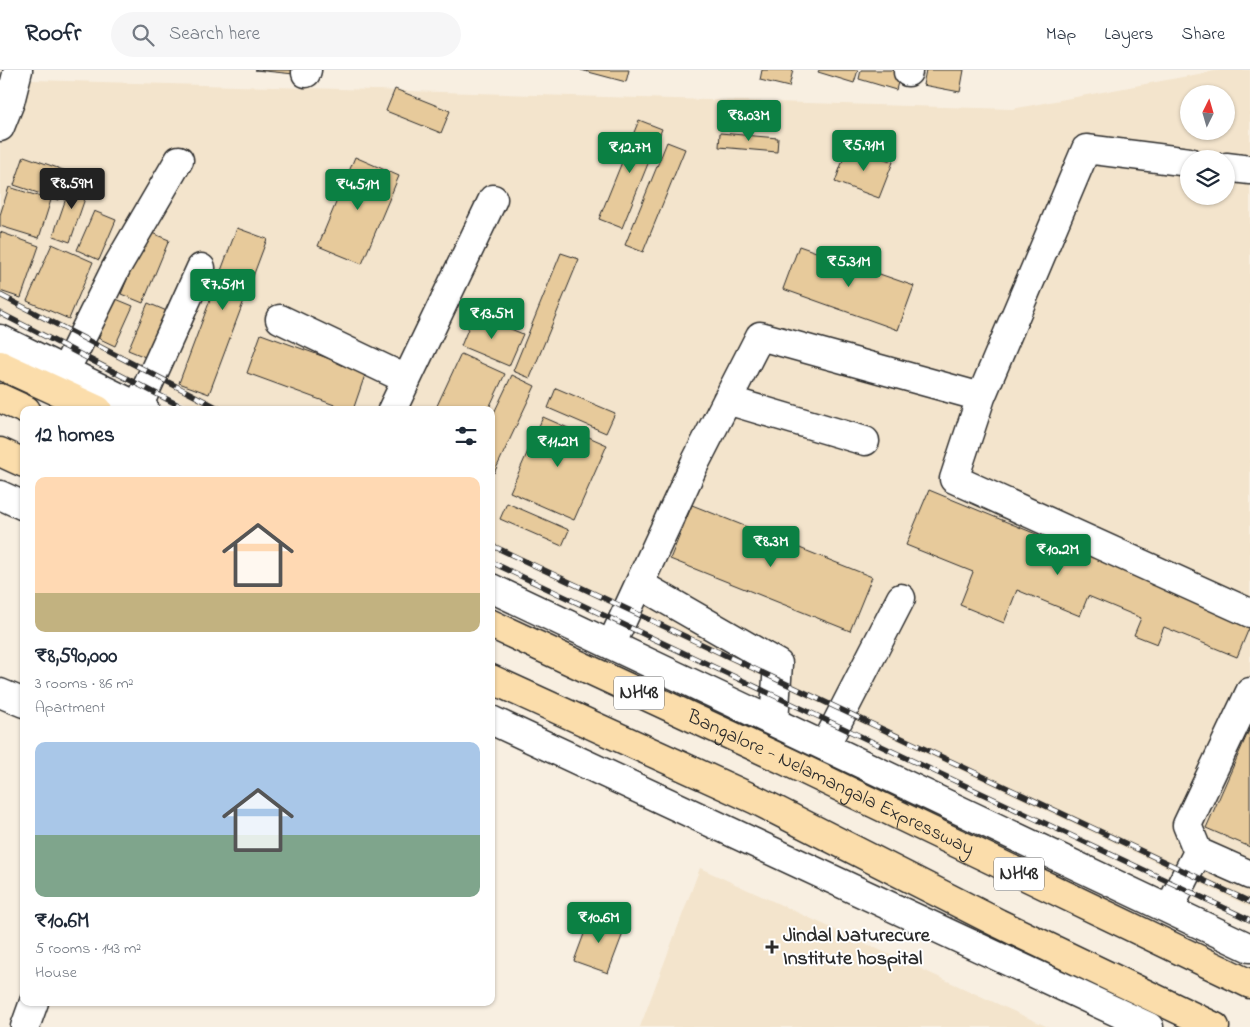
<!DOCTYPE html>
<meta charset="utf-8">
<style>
body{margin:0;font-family:"Indie Flower",sans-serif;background:#f6f6f7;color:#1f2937;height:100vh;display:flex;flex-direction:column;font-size:19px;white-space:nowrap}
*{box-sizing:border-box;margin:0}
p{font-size:16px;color:#747a83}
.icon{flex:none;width:28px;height:28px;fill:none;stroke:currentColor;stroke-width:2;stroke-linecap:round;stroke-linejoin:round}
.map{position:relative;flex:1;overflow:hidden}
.panel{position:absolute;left:20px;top:336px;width:475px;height:600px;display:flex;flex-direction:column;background:#fff;border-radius:10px;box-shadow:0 1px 4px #0004}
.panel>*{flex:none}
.needle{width:32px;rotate:5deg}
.controls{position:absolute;left:1180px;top:15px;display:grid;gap:10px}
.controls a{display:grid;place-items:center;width:55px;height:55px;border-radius:50%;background:#fff;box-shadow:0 1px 4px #0004;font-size:25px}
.price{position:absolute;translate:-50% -42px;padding:0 11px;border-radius:5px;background:#0b8043;color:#fff;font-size:16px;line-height:32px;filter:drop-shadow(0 1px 2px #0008)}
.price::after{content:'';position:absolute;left:50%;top:30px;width:15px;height:11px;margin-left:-8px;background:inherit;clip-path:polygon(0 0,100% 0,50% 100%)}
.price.current{background:#222;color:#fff}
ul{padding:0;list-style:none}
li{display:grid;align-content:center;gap:10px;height:265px;padding:0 15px}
li span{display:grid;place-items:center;height:155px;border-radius:10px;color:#555}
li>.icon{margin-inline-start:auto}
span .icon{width:90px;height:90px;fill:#fffc;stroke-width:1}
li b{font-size:21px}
h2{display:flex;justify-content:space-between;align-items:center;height:60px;padding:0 15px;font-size:21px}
header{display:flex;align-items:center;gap:30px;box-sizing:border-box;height:70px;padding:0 25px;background:#fff;border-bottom:1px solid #e0e1e3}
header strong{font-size:24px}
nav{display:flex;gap:28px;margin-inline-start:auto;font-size:18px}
.search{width:350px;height:45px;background:#f6f6f7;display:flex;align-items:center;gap:12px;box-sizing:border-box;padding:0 18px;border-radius:28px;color:#747a83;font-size:19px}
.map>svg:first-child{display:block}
.built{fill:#f3e4cc;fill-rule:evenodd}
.building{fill:#e7ca9b;stroke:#2b2b2b}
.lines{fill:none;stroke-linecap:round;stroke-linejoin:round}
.minor-casing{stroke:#2b2b2b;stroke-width:31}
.highway-casing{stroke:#2b2b2b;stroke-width:31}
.minor{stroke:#fff;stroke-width:28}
.highway{stroke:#fbddab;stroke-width:28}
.rail-casing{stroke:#2b2b2b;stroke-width:5.5}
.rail{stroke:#fff;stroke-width:4;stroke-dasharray:11;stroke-linecap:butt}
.poi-dot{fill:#2b2b2b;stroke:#fff;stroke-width:2}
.labels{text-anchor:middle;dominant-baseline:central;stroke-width:4;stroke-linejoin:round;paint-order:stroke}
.shield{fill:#fff;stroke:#6b6b6b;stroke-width:1}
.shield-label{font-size:19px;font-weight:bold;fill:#2b2b2b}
.street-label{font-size:20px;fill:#2b2b2b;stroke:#fff}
.poi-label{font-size:20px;font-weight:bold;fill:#2b2b2b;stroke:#fff;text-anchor:start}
</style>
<header>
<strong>Roofr</strong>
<div class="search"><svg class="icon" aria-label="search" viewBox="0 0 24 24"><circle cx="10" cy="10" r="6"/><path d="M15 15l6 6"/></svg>Search here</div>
<nav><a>Map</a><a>Layers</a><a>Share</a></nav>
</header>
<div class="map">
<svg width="1250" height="957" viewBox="0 0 1250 957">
<rect width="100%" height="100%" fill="#f8efe1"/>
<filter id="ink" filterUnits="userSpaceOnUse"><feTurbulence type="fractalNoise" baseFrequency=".02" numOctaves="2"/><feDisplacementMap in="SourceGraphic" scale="10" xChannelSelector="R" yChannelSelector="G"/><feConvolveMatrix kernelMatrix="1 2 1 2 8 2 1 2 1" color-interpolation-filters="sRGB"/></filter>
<g filter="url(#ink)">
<path class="built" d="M1220,0H1250V837L491,478V340H199L0,246V9L1012,39ZM1189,24H1226V61H1189ZM1189,89H1226V126H1189Z
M700,798L1048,957H640Z"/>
<path class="building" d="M255,0H294V4Z
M581,0H629L626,12Z
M762,0H793L789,17L760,10Z
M819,0H858L854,13L818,2Z
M861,0H901L896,20L859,9Z
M926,0H964L960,22L923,15Z
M395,19L450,41L441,63L386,41Z
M639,50L662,59L622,158L599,149Z
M720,63L778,68L777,82L719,77Z
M667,72L685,79L643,182L625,175Z
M848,76L893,92L879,128L835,112Z
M24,86L69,102L59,130L14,115Z
M355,87L399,106L362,194L318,176Z
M73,108L90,114L70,172L53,166Z
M9,117L51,130L39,168L0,156V145Z
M94,141L116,150L99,190L77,180Z
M237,158L267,169L209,324L179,313Z
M147,161L169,170L143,233L121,224Z
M0,162L39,176L21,228L0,221Z
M52,174L93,192L69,249L27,231Z
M799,176L914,216L898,260L783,219Z
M561,183L579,189L530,308L513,301Z
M116,229L133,236L115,276L98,268Z
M148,233L169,242L150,289L128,280Z
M474,244L523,264L509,296L461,276Z
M261,264L366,302L353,340H348L247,303Z
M461,284L505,304L488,340H435Z
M512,305L535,316L494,403L491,401V349Z
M556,318L615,343L606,363L548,338Z
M543,347L607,375L574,450L510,422Z
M929,420L1250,552V556L1237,587L1164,557L1157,574L1134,565L1141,548L1088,526L1080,546L1017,520L1004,553L960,535L973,502L906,475Z
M507,433L569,460L562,476L500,449Z
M692,435L872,507L850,561L670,489Z
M1250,658V777L1206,758Z
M591,845L625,858L608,903L574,891Z"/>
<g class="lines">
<g class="minor-casing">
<path id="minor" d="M908,2V0
M306,3L307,0
M0,57L10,32L18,0
M1189,92L1086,79L981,327L954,409L1250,543
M1226,97L1250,100
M280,249L406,309
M0,269L145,340
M65,301L116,198L179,90
M727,330L865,371
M138,337L201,198
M392,340L493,129
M0,425L24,436
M639,514L778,594L774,652
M491,518L1250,878
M611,575L695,393L760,266L981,327
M0,623L24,633
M491,650L1149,957
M825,676L901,528
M1198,782L1187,755L1250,622
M1169,839L1198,782L1250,805
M25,957L34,932"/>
</g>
<g class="highway-casing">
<g id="highway">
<path d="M0,295L98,340"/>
<path d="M0,328L26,340"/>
<path d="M0,382L24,393"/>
<path id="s1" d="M491,554L788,692L1250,914"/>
<path d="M491,609L756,730L998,853L1215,957"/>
</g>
</g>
<use href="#minor" class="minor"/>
<use href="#highway" class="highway"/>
<g class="rail-casing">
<path id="rail" d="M0,225L222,340
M0,243L188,340
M491,475L1250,832
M491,492L1250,850"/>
</g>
<use href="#rail" class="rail"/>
</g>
</g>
<path class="poi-dot" d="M769.5 869.5h5v5h5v5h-5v5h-5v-5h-5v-5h5z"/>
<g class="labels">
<g class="shield">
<rect x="614" y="606.5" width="50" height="33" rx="4"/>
<rect x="994" y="787.5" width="50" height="33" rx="4"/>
</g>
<g class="shield-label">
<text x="639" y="623">NH48</text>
<text x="1019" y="804">NH48</text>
</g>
<g class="street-label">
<text stroke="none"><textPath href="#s1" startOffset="375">Bangalore - Nelamangala Expressway</textPath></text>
</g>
<g class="poi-label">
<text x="783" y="866">Jindal Naturecure<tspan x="783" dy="23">Institute hospital</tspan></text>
</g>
</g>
</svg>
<div class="controls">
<a><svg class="needle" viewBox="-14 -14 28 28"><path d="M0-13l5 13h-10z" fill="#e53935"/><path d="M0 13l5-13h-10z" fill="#747a83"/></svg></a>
<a><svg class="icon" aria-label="layers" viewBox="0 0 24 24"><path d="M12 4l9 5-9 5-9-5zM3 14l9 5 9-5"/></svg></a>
</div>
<b class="price" style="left:749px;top:72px">₹8.03M</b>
<b class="price" style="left:864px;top:102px">₹5.91M</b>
<b class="price" style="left:630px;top:104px">₹12.7M</b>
<b class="price current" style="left:72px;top:140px">₹8.59M</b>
<b class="price" style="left:358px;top:141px">₹4.51M</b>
<b class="price" style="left:849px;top:218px">₹5.31M</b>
<b class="price" style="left:223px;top:241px">₹7.51M</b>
<b class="price" style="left:492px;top:270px">₹13.5M</b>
<b class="price" style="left:558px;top:398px">₹11.2M</b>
<b class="price" style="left:771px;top:498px">₹8.3M</b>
<b class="price" style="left:1058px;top:506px">₹10.2M</b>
<b class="price" style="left:599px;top:874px">₹10.6M</b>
<section class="panel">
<h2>12 homes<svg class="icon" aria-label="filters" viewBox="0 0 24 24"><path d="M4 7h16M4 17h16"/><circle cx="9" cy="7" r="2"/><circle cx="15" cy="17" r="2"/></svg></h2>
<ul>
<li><span style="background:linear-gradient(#ffd9b3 75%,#c2b280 0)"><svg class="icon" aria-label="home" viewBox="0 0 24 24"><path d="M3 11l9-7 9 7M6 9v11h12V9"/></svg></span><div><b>₹8,590,000</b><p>3 rooms · 86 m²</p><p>Apartment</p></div></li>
<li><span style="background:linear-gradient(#a9c7e8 60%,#7fa58c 0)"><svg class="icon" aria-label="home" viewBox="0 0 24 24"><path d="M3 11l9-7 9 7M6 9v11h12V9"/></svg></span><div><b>₹10.6M</b><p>5 rooms · 143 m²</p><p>House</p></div></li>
</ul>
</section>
</div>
